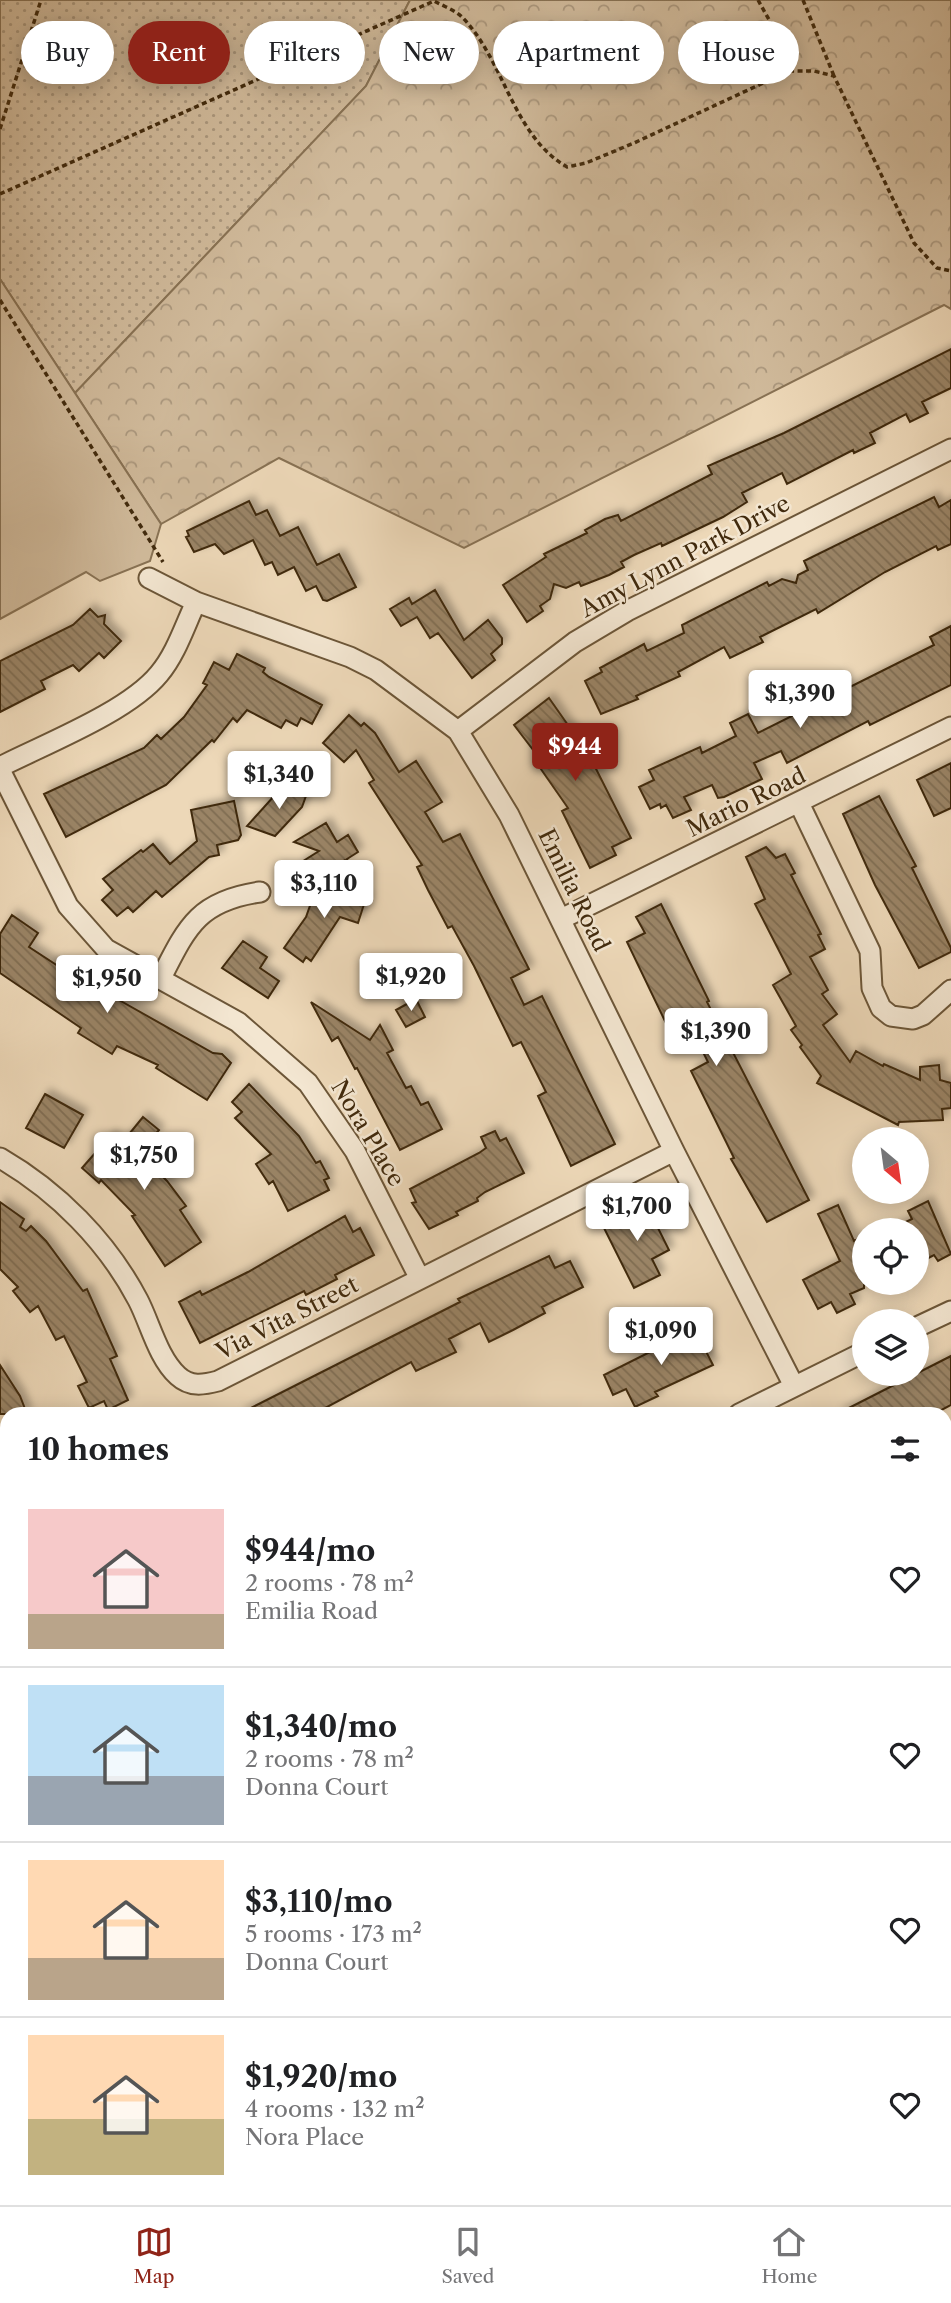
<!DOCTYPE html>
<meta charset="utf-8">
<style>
body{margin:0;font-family:"Libre Caslon Text",serif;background:#f6f6f6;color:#202124;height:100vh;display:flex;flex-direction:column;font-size:26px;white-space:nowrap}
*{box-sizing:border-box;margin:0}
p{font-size:23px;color:#757577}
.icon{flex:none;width:38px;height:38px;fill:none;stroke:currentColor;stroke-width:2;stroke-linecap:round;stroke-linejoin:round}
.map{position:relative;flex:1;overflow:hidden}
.panel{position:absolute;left:0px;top:1407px;width:952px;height:798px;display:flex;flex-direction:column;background:#fff;border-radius:21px 21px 0 0;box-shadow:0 4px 18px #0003}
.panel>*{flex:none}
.banner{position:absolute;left:21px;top:21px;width:910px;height:63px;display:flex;gap:14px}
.needle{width:46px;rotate:151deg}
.controls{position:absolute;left:852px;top:1127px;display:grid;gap:14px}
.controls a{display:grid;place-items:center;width:77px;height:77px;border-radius:50%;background:#fff;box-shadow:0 4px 18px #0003;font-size:35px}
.price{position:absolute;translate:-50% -60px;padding:0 16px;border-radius:7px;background:#fff;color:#222;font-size:23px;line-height:46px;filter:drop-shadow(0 2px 4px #0008)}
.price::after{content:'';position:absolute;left:50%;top:42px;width:21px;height:16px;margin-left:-10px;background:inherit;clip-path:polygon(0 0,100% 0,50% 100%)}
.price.on{background:#8f2418;color:#fff}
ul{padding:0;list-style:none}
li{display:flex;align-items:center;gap:21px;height:175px;padding:0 28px}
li+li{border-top:2px solid #e0e0e0}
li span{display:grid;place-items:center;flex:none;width:196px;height:140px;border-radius:0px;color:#555}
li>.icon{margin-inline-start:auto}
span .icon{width:84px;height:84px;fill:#fffc;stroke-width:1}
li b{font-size:30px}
h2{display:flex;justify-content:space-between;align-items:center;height:84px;padding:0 28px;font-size:30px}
.pill{padding:0 24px;border-radius:32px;background:#fff;box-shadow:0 4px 18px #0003;font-size:24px;line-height:63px}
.pill.on{background:#8f2418;color:#fff}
.tab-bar{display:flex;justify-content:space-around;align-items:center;height:98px;border-top:2px solid #e0e0e0;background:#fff;font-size:19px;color:#757577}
.tab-bar a{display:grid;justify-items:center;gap:4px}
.tab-bar .on{color:#8f2418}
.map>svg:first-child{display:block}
.grass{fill:url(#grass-dots);stroke:#887254;stroke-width:2}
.forest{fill:url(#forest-crowns);stroke:#887254;stroke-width:2}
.green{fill:#d0ba9b;stroke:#887254;stroke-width:2}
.water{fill:url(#water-ripples);stroke:#856f51;stroke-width:2}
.building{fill:url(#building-back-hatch);stroke:#412a0d;stroke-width:2;filter:url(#shadow)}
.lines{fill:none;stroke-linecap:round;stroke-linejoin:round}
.minor-casing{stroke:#6c5638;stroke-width:23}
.primary-casing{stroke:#412a0d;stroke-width:35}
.motorway-casing{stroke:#412a0d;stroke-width:38}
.path{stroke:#412a0d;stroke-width:3.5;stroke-dasharray:5 3.5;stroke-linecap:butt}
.minor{stroke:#f3e6d1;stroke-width:19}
.primary{stroke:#edd8b8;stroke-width:32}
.motorway{stroke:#edd8b8;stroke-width:35}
.labels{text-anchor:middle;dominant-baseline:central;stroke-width:5;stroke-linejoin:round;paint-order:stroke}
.street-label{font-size:23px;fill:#412a0d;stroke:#f3e6d1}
</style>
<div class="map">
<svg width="951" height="2205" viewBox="0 0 951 2205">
<defs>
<pattern id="grass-dots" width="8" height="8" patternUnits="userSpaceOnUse" patternTransform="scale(1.75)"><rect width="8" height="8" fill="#d0ba9b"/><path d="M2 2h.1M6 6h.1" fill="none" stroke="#aa977d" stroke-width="1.8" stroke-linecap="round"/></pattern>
<pattern id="forest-crowns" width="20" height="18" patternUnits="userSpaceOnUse" patternTransform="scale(1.75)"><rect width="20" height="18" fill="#d0ba9b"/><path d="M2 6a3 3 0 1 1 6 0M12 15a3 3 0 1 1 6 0" fill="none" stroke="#aa977d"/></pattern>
<pattern id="water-ripples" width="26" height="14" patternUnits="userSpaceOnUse" patternTransform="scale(1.75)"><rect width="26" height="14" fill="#b39d7e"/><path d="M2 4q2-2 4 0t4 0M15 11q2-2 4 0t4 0" fill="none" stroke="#938066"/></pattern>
<pattern id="building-back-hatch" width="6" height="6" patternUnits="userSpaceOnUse" patternTransform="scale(1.75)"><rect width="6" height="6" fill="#9a8466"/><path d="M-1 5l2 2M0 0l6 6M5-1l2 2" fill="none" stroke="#7f6c52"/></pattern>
<filter id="shadow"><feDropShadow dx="5" dy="-5" stdDeviation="3.5" flood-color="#0004"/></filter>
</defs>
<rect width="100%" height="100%" fill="#edd8b8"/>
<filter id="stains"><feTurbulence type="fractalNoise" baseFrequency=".00286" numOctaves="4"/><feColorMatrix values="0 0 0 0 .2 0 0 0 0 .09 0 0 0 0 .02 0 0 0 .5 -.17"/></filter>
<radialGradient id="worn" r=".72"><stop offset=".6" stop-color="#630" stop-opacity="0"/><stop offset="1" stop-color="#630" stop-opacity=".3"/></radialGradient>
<path class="grass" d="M0,0H410L366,86L75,393L0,279Z
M0,2089L7,2094V2140L0,2135Z
M419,2198H592L613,2205H431Z"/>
<path class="forest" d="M410,0H951V309L944,305L464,548L279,458L161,524L75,393L366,86Z
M951,1503V2018L945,2022V1506Z"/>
<path class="green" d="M0,279L161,524L150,561L100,581L86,572L0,619Z
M0,1563L7,1575V1763L0,1766Z
M7,1800V1910L0,1920V1804Z
M951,2018V2205H731L716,2198H945V2022Z"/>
<path class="water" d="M951,2049V2136L945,2147V2051Z"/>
<path class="building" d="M951,349V388L922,402L928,413L910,422L906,414L870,433L875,443L854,453L853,450L787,484L782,473L742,493L747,502L723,517L662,546L661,543L634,555L621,562L624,567L609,575L581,586L579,582L566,588L554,584L550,599L540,606L543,611L527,622L503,585L546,557L544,554L587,533L585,530L605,519L618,515L621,521L712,474L708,466L784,433Z
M934,497L939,507L951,500V544L938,550L936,546L885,572L818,613L816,609L760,637L763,642L730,658L724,647L678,672L680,676L636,696L638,699L601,714L585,681L602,672L600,668L644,644L647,651L684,633L682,625L767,582L769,586L782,579L796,583L798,575L808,570L804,561Z
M249,501L256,515L267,510L280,536L298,527L317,565L339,554L356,587L327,601L323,600L316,586L306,591L294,567L278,575L272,562L265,565L253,540L224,554L215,544L194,552L186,537L189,536L187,531Z
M435,590L464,640L488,620L502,638V644L491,654L495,660L472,678L438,633L430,638L417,617L401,626L390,609L409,598L412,604Z
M90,609L98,617L105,615L104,624L121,641L104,658L99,653L79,671L73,665L41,681L45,689L0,712V661L73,625Z
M951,626V685L870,725L868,721L787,763L781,751L754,763L762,779L724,797L718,798L712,785L684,797L691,810L673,818L666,805L661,808L660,804L650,809L639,787L654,780L649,770L700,747L702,753L736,736L730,723L748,714L758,733L934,645L930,637Z
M237,654L265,668L263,672L269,677L322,705L312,724L301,718L297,726L286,720L281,728L247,710L237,722L233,718L214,742L212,740L166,785L66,837L44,794L144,748L157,735L161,739L184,717L207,685L203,683L214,662L229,670Z
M549,698L589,755L631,838L612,847L616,855L590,868L562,811L568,808L536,762L540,759L514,725Z
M349,715L361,726L364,723L375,733L399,772L416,761L430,783L442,802L425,812L443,842L460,834L529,969L511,978L524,1005L542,996L615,1144L571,1166L538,1096L546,1092L521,1042L513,1046L474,966L452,926L448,928L428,890L417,867L422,865L369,783L374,780L356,750L344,762L323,743Z
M951,763V808L934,816L917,780Z
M284,785L307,793L302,807L275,836L247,826Z
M879,796L916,866L912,868L951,948V952L919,968L875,885L843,814Z
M234,801L241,835L238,840L217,845L219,855L209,857L162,897L156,891L133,912L128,907L117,916L102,900L113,890L103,879L141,850L143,852L153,844L170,864L197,841L191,810Z
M326,823L337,842L348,835L358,852L347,859L348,861L345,860L310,880L300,863L319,851L294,842Z
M766,847L776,858L785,854L795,873L791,875L821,934L818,935L825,949L810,957L828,990L822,994L837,1014L823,1025L850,1062L856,1051L883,1066L884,1064L920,1080V1067L939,1065L940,1080L951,1083V1108L942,1109L943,1120L899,1122L898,1125L817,1083L821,1076L800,1047L802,1045L791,1030L796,1026L773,985L791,974L755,904L765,899L746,857Z
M318,883L366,898L358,923L340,917L311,961L306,957L303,962L284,948L306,917Z
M661,904L709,1001L707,1002L809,1200L767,1222L731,1159L734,1158L691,1071L708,1062L694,1034L676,1044L627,942L645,933L636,917Z
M12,915L38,933L29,947L101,994L103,991L213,1053L222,1054L231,1063L207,1100L156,1068L158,1065L117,1046L112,1054L78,1033L81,1028L0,973V934Z
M243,941L267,957L260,968L279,981L268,998L222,968Z
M416,999L425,1017L406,1027L396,1010Z
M311,1002L370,1040L380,1025L393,1050L387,1053L406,1088L411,1086L421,1105L428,1102L442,1129L400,1150L357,1068L355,1069L338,1037L332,1041Z
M249,1084L299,1136L316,1163L320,1161L329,1178L324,1180L329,1190L288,1211L273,1181L269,1184L256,1164L271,1154L235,1118L242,1112L232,1102Z
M45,1094L83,1115L64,1148L26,1128Z
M143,1117L159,1130L139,1153L167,1181L186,1206L180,1210L201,1242L165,1266L132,1216L135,1215L101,1180L99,1183L82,1168L111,1135L121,1144Z
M495,1131L500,1141L506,1138L524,1173L485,1192L477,1198L478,1201L456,1212L458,1215L429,1229L412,1203L416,1202L410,1189L479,1153L486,1148L481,1137Z
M644,1200L669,1250L652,1259L660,1275L634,1288L604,1228L620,1220L617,1214Z
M928,1201L951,1254L938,1261L934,1255L917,1264V1230H889L912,1219L908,1211Z
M0,1202L24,1219L20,1227L26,1231L31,1226L46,1241L83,1291L87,1289L117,1356L110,1359L128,1400L108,1410L104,1401L89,1408L78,1386L87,1382L64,1336L56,1340L38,1306L30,1312L13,1291L18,1287L0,1269Z
M838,1205L854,1241L864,1236V1288L850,1294L855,1304L837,1313L831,1302L818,1309L803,1280L840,1261L818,1214Z
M345,1216L353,1232L360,1228L374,1255L335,1275L337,1279L306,1295L304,1291L200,1343L179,1302L200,1291L202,1295L248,1272Z
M549,1256L555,1268L570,1261L583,1287L542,1307L545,1313L513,1330L489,1342L480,1323L449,1339L456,1352L416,1371L411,1362L314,1414H239L460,1302L458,1299Z
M692,1324L713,1365L655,1392L658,1396L635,1407L626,1389L613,1395L604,1375L658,1348L656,1343Z
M951,1356V1405L934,1414H837Z
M0,1365L20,1396L27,1414H0Z"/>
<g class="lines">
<g class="minor-casing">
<path id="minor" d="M149,578L196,602L350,657L376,670L458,731L509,815L674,1151L794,1386
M458,731L575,642L627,611L951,449
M0,767C45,744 128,712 159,674C176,654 185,625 196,602
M0,770L68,906L106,949L238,1022L308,1083L355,1151L419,1277
M799,803L870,951L872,988L881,1008L891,1016L913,1019L923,1015L951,990
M561,919L951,727
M161,978C187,927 198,901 260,892
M0,1158C57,1191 107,1241 138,1300C150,1323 158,1358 178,1376C190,1387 203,1385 218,1381L674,1151
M917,1327L951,1311
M739,1414L864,1352
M0,1544L7,1556
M0,1783L7,1780"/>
</g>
<g class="primary-casing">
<path id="primary" d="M0,2177L7,2180
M46,2198L62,2205"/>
</g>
<g class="motorway-casing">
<path id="motorway" d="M0,1927L7,1931
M0,1969L7,1973
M0,2026L7,2031
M0,2068L7,2073
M164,2198L173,2205
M262,2198L273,2205
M365,2198L377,2205
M642,2198L663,2205"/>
</g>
<path class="path" d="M758,0L772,25L789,71
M803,0L834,76
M0,129L41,0
M0,194L434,1C443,6 455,10 462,17C505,61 512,135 567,167L586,163L634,143L789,71H814L834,76L914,243L937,268L951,271
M0,300L163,562
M945,2030L951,2027
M800,2198L816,2205"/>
<use href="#minor" class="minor"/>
<use href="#primary" class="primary"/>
<use href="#motorway" class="motorway"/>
</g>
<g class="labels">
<g class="street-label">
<text transform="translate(685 556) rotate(-28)">Amy Lynn Park Drive</text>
<text transform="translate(746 802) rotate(-26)">Mario Road</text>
<text transform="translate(574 890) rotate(64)">Emilia Road</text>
<text transform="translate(368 1133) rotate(59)">Nora Place</text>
<text transform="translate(287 1318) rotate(-27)">Via Vita Street</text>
</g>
</g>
<rect width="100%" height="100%" filter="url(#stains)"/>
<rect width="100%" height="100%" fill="url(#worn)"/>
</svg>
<div class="controls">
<a><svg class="needle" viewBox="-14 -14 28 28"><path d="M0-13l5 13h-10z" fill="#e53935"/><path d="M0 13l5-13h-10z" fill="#757577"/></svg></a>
<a><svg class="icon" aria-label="locate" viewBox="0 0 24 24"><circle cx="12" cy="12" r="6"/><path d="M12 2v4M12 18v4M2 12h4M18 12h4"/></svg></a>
<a><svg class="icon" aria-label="layers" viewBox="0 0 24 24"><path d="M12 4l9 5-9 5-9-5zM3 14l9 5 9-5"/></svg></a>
</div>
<b class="price" style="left:800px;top:730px">$1,390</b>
<b class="price on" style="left:575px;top:783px">$944</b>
<b class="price" style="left:279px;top:811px">$1,340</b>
<b class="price" style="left:324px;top:920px">$3,110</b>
<b class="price" style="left:411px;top:1013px">$1,920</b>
<b class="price" style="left:107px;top:1015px">$1,950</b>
<b class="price" style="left:716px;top:1068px">$1,390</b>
<b class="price" style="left:144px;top:1192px">$1,750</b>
<b class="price" style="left:637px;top:1243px">$1,700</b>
<b class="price" style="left:661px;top:1367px">$1,090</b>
<div class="banner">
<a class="pill">Buy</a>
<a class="pill on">Rent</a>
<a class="pill">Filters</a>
<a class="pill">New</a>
<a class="pill">Apartment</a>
<a class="pill">House</a>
</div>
<section class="panel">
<h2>10 homes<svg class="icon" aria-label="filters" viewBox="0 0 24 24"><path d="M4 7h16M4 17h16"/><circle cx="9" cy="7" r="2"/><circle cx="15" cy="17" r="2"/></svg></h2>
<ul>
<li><span style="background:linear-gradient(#f6c9c9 75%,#b9a48a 0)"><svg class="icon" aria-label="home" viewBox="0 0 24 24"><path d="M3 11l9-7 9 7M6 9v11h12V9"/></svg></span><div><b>$944/mo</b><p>2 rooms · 78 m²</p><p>Emilia Road</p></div><svg class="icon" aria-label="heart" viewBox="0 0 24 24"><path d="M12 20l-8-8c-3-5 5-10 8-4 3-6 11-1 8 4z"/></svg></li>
<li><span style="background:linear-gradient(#bfe0f5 65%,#9aa5b1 0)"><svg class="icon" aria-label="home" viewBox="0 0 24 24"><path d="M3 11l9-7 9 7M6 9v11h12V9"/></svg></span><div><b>$1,340/mo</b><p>2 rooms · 78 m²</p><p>Donna Court</p></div><svg class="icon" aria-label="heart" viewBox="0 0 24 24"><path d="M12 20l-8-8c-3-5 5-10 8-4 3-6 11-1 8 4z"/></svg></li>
<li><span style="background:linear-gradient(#ffd9b3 70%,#b9a48a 0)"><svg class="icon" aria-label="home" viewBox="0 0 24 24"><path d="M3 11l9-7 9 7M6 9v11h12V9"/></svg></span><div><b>$3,110/mo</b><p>5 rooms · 173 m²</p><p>Donna Court</p></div><svg class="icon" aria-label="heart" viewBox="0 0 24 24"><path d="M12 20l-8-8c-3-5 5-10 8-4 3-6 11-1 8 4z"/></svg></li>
<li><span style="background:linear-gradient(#ffd9b3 60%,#c2b280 0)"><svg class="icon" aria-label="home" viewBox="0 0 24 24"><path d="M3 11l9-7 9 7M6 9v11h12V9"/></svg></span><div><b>$1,920/mo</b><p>4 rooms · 132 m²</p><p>Nora Place</p></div><svg class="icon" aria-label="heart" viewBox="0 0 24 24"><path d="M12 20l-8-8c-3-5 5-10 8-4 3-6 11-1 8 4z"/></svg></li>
</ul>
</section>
</div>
<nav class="tab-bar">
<a class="on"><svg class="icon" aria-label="map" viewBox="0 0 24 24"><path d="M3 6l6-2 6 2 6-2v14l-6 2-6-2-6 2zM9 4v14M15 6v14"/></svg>Map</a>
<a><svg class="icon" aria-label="saved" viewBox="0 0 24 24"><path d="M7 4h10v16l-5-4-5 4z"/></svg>Saved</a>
<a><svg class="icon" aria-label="home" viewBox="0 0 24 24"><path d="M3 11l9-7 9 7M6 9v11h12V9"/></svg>Home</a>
</nav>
